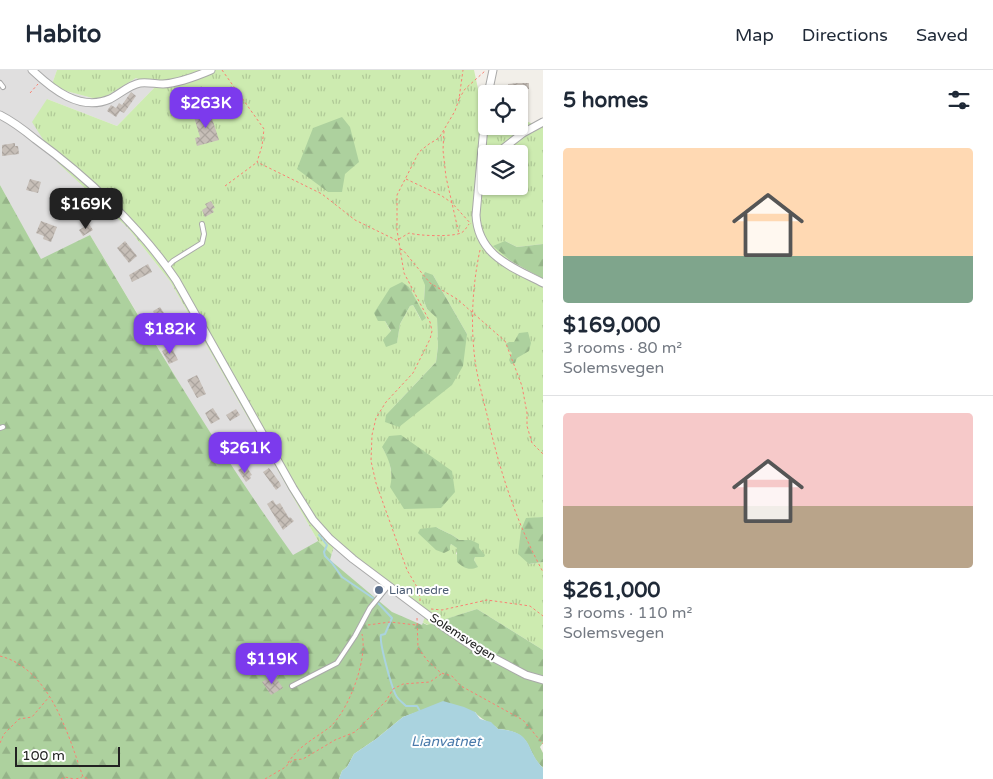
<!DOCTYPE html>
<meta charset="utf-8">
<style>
body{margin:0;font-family:"Varela Round",sans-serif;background:#f6f6f7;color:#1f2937;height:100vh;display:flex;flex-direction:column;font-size:19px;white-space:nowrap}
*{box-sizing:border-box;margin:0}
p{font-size:16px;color:#747a83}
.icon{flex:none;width:28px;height:28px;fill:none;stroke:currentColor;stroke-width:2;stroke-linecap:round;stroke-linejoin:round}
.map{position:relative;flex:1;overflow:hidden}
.drawer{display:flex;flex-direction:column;background:#fff;width:450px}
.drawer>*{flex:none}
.fabs{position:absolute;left:478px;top:15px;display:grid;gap:10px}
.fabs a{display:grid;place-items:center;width:50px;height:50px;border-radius:5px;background:#fff;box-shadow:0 1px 4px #0004;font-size:25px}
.scale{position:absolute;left:15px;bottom:12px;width:105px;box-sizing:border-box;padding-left:5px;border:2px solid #222;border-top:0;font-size:14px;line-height:18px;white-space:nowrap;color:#222;-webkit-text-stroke:4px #fff;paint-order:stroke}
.price{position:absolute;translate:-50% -42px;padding:0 11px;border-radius:10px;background:#7c3aed;color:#fff;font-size:16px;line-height:32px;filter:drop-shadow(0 1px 2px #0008)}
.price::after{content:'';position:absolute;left:50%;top:30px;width:15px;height:11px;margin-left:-8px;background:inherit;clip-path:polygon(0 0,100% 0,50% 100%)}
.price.on{background:#222;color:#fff}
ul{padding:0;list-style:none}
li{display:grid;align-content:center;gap:10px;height:265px;padding:0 20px}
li+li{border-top:1px solid #e0e1e3}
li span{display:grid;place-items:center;height:155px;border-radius:5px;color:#555}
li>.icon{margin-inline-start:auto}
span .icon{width:90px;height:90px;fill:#fffc;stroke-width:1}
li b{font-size:21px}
h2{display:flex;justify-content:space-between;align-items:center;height:60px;padding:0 20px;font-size:21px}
header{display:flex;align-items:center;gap:30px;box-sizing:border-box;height:70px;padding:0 25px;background:#fff;border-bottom:1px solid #e0e1e3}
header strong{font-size:24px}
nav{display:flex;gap:28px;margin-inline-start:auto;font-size:18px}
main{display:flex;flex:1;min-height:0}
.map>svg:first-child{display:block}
.residential{fill:#e0dfdf}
.grass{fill:url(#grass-tufts);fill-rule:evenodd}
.forest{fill:url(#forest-firs)}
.parking{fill:#e2e2e2}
.water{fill:#aad3df}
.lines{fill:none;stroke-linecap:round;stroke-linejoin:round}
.stream{stroke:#aad3df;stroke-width:2}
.building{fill:url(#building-cross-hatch)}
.lane-casing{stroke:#a9a9a9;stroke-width:6}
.street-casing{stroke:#a9a9a9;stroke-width:9}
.path{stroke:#fa8072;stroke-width:1;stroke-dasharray:2.5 2.5;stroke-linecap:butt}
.lane{stroke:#fff;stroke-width:4}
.street{stroke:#fff;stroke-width:7}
.service-dot{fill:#5c6f8a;stroke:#fff;stroke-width:2}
.labels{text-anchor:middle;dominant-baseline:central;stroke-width:4;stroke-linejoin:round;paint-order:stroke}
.service-label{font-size:12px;fill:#4e5e75;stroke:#fff;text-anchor:start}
.street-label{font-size:12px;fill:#222;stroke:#fff}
.water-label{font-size:14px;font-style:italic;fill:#4a7aab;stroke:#fff}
</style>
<header>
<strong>Habito</strong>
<nav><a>Map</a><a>Directions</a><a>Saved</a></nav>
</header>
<main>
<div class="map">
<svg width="543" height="709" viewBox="0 0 543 709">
<defs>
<pattern id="grass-tufts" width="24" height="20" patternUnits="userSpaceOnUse" patternTransform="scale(1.25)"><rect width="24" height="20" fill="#cdebb0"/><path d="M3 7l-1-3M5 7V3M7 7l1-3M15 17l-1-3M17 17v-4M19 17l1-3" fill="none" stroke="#b0c997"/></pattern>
<pattern id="forest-firs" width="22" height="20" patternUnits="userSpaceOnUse" patternTransform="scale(1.25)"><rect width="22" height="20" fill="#add19e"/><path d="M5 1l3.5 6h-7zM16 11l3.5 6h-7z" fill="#95b388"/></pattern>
<pattern id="building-cross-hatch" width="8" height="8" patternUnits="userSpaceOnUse" patternTransform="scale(1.25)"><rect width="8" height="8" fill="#c7bfb8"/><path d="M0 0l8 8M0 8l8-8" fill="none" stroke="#aba49e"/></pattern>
</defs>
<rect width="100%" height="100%" fill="#f2efe9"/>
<path class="residential" d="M0,0H57L51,17L100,30L136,8L155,17L117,56L47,29L128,158L170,211L318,471L293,486L251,428L196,341L90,165L41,190L0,115Z"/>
<path class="grass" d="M57,0H474L486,56H519V49L543,57V174L517,177L505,171L511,191L543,209V447L526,449L529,494L543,492V580L477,539L428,555L378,530L318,471L170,211L128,158L58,93L32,52L47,29L117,56L155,17L136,8L100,30L51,17ZM486,84H519V116H486ZM433,205L467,264L386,345L436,292L438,276L437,247L427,239L424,231L425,215ZM409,217L421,250L413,235L410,236L400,254L397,272L385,251ZM382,377L441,438L392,408L389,389ZM436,457C444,462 453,464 459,470H471L484,487H475L474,490L477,496L456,484L458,478L451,474L450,475Z"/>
<path class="forest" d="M342,47L350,57L359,92L345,104L342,122H328L297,99L313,58Z
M0,115L41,189L90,165C155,273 219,383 293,485L318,471L378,530L427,555L477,539L543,580V673L540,677L543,683V698C524,680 535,662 498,659C490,651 482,651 475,642L420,641L403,647L376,669L354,684L347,697L342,701L339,709H0Z
M505,171L517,177L543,174V209L511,191L493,176Z
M425,202L433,205L467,264L463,296L452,315L399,357L385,352L386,345L436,292L438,276L437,248L427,239L424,231L425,215L422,208Z
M402,212L409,217L426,248L422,251L413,235L410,236L400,254L397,273L386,277L383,270L391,261L385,251H378L374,243L390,218Z
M528,262L531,273L529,281L517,288L515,293L511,294L509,290L512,283L508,279L506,274L509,272H514L519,263Z
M401,365L452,401L455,422L441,438L404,439L390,417C394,402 389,389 382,377L389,366Z
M543,447V492L529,494L518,484L521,460L526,448Z
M436,457C444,462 453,464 459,470H471L479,474V478L485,485L484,487H475L474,490L478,497C469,501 464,498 457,492V478L451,474L450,476V480L444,483L436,480L418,463L420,459Z"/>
<path class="parking" d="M334,476L426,544L422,555L392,542L330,490Z"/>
<path class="water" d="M443,631L464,637L475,642L480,649L491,652L498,659C535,662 524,679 543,698V709H339L342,701L347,697L354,684L376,669L403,647Z"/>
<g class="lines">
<path class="stream" d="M319,465L327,475L324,482L325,486L332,493L342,507L373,528
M378,533L392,548L385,564L381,565C379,572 392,620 397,627C399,630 403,633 406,636H417L420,641"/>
</g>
<path class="building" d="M518,13H529V19L510,22L511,24H502V18H508V14Z
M131,22L136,26L124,43L120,41L116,47L107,41L111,35L116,38L119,33L122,35Z
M210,42L219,70L197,76L195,68L200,67L194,47Z
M15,73V76H18L19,84L2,86V75Z
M30,109L41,112L38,123L26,120Z
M76,128L80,134H84L82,135L86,143L78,147L74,140L71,141L72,137L70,134H72V130Z
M211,131L215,138L212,139L214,142L205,147L202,140L207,137L205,134Z
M41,151L57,157L51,172L43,169L44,166L36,163Z
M89,154L93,160L83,166L79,160Z
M125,171L137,186L129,193L117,178Z
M148,194L152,202L132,212L129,205Z
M160,237L166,246L163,248L164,250L159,254L153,241Z
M171,276L178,290L169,294L162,281Z
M197,305L206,324L197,328L187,310Z
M213,338L220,349L211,354L205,343Z
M236,339L240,345L230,351L226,345Z
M225,364L231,374L225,377L219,367Z
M246,396L252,405L250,406L251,408L246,412L238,400Z
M269,398L280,413L281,416L276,420L263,402Z
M273,430L276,435L280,433L289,448L290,447L294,451L283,460L267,434Z
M271,606L273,609L276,608L283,618L271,625L262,612Z"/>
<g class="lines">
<g class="lane-casing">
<path id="lane" d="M0,13L3,17
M167,197L173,191L202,173L204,164L202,154
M0,358L3,357
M292,616L337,593L355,566L370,538L388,516"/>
</g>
<g class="street-casing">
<path id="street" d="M32,0C52,19 80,42 110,29C120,24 129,15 140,13C148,12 156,14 163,14C180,13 197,6 211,0
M488,24L493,0
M486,34L476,145C478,186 512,197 543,213
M0,45C12,51 24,60 35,69C86,106 141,158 176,210L293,418L313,450L330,469L353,489L445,558L475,578L526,605L543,610
M496,84L523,63L543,52"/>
</g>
<path class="path" d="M222,0L264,59L262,76L257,92L322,124L355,150L398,171
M30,23L38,14
M459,29L465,19L485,1
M444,61L443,80L446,107L459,164
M406,109L442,126L452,133L471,154
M225,116L256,93
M399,169L409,163C419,166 452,167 461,163C465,161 466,158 469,154
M400,179L403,180L430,213L457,229L505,271L522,316L527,343V356L532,373L543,384
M480,180C472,217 470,259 476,297C479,314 484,332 488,349C500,402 517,454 543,502
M420,531V528L417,517L407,500L376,413L371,391L372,365L376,348L386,332L413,303L430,269L432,261L430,252L404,203L397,160V125L419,82L429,74L439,68L455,41L459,29L463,0
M431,539L442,540L487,530L530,536L543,546
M417,548L418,578L427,590L441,603L452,606L461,616L523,650L543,674
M368,555L390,552L416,555
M0,586C50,599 68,664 83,707L90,709
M0,673L4,664L19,649L32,647L49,627
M288,693C299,675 315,669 331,656C349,639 368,589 362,564
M61,709L65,707L74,709
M76,709L82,707
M265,709L284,698L293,690L303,689L335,670L355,662L386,631L393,619L403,614L430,612L441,604"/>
<use href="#lane" class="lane"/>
<use href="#street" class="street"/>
</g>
<circle class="service-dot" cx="379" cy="520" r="5"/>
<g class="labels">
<g class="service-label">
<text x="389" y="520">Lian nedre</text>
</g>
<g class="street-label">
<text transform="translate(463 567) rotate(33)">Solemsvegen</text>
</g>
<g class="water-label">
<text x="446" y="671">Lianvatnet</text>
</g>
</g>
</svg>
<div class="fabs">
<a><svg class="icon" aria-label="locate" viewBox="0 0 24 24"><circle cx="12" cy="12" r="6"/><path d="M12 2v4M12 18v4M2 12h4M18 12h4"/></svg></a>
<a><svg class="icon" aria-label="layers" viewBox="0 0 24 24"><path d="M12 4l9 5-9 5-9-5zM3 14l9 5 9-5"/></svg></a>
</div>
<div class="scale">100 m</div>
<b class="price" style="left:206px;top:59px">$263K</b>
<b class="price on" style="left:86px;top:160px">$169K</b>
<b class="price" style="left:170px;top:285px">$182K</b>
<b class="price" style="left:245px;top:404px">$261K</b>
<b class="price" style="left:272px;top:615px">$119K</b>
</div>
<section class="drawer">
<h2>5 homes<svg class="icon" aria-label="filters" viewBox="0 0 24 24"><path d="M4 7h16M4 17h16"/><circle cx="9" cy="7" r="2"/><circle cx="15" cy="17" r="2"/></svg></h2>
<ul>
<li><span style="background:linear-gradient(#ffd9b3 70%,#7fa58c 0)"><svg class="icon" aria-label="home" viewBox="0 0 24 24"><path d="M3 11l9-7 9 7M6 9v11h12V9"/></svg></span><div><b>$169,000</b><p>3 rooms · 80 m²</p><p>Solemsvegen</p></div></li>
<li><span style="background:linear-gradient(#f6c9c9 60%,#b9a48a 0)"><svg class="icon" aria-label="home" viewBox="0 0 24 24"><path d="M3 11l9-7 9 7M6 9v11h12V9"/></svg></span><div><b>$261,000</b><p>3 rooms · 110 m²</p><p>Solemsvegen</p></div></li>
</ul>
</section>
</main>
